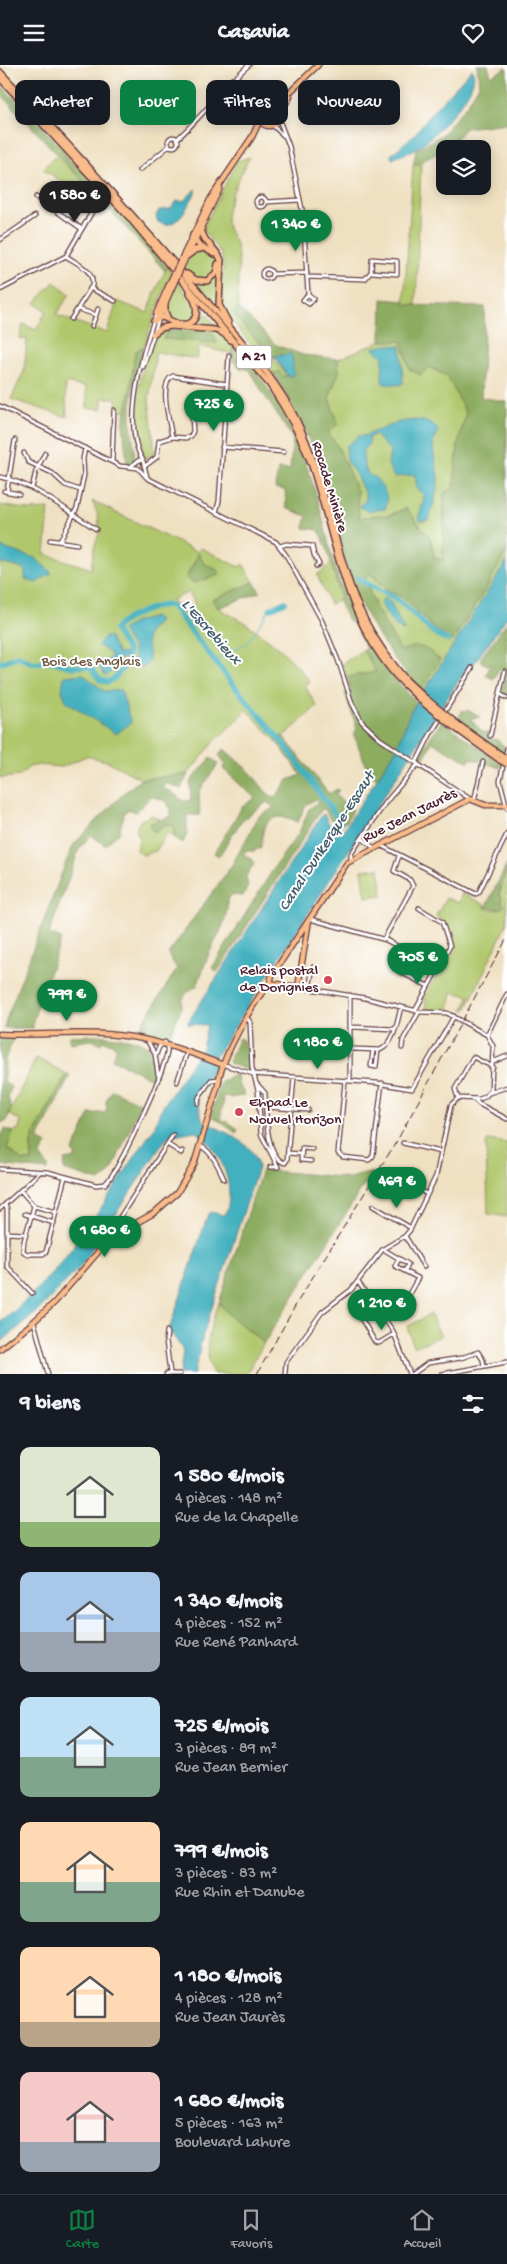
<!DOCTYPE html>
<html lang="fr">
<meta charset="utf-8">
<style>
body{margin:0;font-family:"Gochi Hand",sans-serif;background:#242831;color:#f1f3f6;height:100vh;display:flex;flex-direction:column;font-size:19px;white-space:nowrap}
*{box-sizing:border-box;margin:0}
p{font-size:16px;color:#9ea1a6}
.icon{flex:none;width:28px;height:28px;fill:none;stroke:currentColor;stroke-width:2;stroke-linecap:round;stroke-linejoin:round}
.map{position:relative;height:1309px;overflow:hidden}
.side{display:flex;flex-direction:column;background:#171b24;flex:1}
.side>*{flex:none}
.guide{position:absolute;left:15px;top:15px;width:478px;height:45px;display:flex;gap:10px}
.controls{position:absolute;left:436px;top:75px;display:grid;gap:10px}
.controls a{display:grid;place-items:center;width:55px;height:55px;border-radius:10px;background:#171b24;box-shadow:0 2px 12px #0003;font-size:25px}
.price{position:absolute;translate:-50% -42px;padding:0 11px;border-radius:18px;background:#0b8043;color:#fff;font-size:16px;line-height:32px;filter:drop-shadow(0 1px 2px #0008)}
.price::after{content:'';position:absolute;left:50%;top:30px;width:15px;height:11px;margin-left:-8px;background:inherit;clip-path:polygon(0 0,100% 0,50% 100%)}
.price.current{background:#222;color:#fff}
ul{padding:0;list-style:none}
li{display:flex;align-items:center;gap:15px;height:125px;padding:0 20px}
li span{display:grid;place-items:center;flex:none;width:140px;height:100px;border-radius:10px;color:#555}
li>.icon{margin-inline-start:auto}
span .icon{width:60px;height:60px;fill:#fffc;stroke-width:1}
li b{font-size:21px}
h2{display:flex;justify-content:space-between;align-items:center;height:60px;padding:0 20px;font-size:21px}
.tag{padding:0 18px;border-radius:10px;background:#171b24;box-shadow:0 2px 12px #0003;font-size:18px;line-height:45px}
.tag.current{background:#0b8043;color:#fff}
header{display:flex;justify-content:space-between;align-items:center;height:65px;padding:0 20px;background:#171b24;font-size:22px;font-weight:800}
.menu{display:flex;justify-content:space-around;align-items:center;height:70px;border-top:1px solid #363941;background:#171b24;font-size:14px;color:#9ea1a6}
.menu a{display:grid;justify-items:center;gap:2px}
.menu .current{color:#0b8043}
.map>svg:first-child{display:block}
.green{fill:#b0c76c;stroke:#7d734c;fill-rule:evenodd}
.forest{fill:#8cac60;stroke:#6b6646}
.water{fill:#42b0bf;stroke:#466875}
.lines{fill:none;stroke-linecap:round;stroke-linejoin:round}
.stream{stroke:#42b0bf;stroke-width:1}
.river{stroke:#42b0bf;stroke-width:5.5}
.minor-casing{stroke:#633c42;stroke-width:5.5}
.major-casing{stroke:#633c42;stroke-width:7}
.highway-casing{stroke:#633c42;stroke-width:8}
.minor{stroke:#fff;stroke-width:3}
.major{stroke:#f9bc8a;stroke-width:4.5}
.highway{stroke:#f9bc8a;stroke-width:5}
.rail{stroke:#4a1f2b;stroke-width:1;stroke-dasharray:8 4;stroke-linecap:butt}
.major-bridge-casing{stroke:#633c42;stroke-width:7;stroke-linecap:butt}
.highway-bridge-casing{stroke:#633c42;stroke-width:8;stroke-linecap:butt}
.major-bridge{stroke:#f9bc8a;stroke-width:4.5}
.highway-bridge{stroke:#f9bc8a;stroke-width:5}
.poi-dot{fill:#d1495b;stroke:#fff;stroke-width:2}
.labels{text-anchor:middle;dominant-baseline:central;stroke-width:4;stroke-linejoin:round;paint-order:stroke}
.shield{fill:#fff;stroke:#80626b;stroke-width:1}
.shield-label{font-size:14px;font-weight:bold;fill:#4a1f2b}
.street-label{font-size:15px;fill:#4a1f2b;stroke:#fff}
.park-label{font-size:15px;fill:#6e5a42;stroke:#fff}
.poi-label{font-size:15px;fill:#4a1f2b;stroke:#fff;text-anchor:end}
.water-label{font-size:16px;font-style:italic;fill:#46606e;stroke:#fff}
</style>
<header><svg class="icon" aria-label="menu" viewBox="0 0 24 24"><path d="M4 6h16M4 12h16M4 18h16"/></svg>Casavia<svg class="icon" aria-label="heart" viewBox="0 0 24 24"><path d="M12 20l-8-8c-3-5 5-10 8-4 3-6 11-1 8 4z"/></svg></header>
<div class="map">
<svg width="507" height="1309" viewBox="0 0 507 1309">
<rect width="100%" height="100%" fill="#fff"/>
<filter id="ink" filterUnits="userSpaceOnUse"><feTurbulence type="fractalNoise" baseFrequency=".02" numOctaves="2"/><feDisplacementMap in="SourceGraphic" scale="10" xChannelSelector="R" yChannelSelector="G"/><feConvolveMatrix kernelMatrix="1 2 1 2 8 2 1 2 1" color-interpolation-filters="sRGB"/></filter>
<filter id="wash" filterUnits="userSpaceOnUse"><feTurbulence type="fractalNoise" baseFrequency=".0096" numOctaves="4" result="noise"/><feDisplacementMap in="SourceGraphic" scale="20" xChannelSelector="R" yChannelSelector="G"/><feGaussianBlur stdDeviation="1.12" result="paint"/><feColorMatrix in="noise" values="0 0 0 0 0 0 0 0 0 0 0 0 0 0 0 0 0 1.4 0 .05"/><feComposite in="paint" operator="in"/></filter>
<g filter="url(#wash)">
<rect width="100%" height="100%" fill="#efe0c1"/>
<path class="green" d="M56,90L84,117L77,127L43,104Z
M250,92C242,106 222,144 227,160C230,169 236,175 237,185C241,203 236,224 239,243L233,248L287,310L284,311L280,307L273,308L222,243C212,238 197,223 195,212L184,203L193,188L205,186C212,190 216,193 215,202L224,206L221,188L204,167V161L237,96Z
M421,97L416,240H404L413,101Z
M167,202L172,208L161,232L144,281L135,287L130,329L126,346L117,343L116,333H102V344L87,343L86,322L65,318L67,352L11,334L24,306L27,274H20L23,259L36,265L46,246L35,238L54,217L70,229L56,250L107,268L117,236L148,248L155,227Z
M177,215L194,239L199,241L234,282L232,289L199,281L197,294L156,287L149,334L155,388L154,391L145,393C141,383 137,371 136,359C135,331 143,293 157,268L169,264L163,274L217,277L213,269L188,266L186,256H177L170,253L167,239Z
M381,276H402L429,302L447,311L466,348L458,379L454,423L444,428L443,494H435L430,473L406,443C390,451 376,453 359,453L357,426L328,367L338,359L329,333L339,307L338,294Z
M92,436L198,487L201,483L239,502L243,499L254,517L213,535C220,547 232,550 244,557C268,573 293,593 310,617L304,620L317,641L290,666L276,676L247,645L214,677L188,709L141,714L107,696L86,691L62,702L38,700L29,702L20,711L0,713V440L30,445L49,444L45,489L91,504L95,479L100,467L98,450ZM199,488L203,498L219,506L194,518L186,512ZM189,527L195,539L182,547L172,535Z
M507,485L506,499L423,627L420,625L440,594L401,586L377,545L365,515L370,508L385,524L406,534L433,563L452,576L484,527Z
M331,499L341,533L330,539L317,510Z
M363,585L376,607L347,612L342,599Z
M151,750L161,755L151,758L174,761V772L167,768L156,786L143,790L136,785L140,773L136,764L140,756Z
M379,803L383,830L366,832L362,805Z
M507,804V858L466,945L463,944L470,931L452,927L449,945H426L425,931L453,880L444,857L436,851L446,833L459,838L462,828L487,841L486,843L491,845L502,843L499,830Z
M36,993L67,1009L34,1069L31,1078L32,1096H22L7,1083L13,1067L19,1064L21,1056L9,1049Z
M489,1075L507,1078V1152L488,1149L486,1078Z
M219,1238L228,1249L264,1278L246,1309H214C200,1290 211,1258 219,1238Z
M430,1249L441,1271L414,1282L407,1262Z"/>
<path class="forest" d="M477,0H488L491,11L507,2V58L465,63L451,81L413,101L416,85L442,70L468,38L479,20Z
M0,19L63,84C67,96 78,101 86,109C115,139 141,171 167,202L165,206C112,145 55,88 0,28Z
M382,234L405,236V240L485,242L481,332L507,337V485L484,527L452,576L433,563L406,534L385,524L370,508L365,515L377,545L401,586C421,577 424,582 440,595L420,625C395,596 373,567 357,531C338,485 331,432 313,385C303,358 288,332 273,308L280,307L284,311H291V290L274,291L275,294L244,262L233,248L239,243L276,280L303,290L338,294L339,307L329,333L338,359L328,367L339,384L357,426L359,453L378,450L390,451L406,443L430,473L435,494H443L444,428L454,423L458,379L466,348L447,311L429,302L421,310L409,304L402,276H381Z
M169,264L213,268L217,278L163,274Z
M144,281C139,302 132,325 131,347C130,364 136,381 134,397L127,399L123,359L130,329L135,287Z
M234,282C276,325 302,379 318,436C328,473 335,511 351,545C367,581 389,610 417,637L410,648L397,683L377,713L369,708L354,670L357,663L345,628L351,627L347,612L376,607L363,585L366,583L352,556L349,557L338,535L341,533L326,481L319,465L304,463L307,451L286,443L285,425L275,423L278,404L290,405L293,374L263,328L253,310L249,305L240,303L231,294Z
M199,488L203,498L219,506V510L194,518L186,513Z
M254,517L260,527L218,543L212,535Z
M507,557V631L502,626L506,607L499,605L493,614L486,610L490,601L481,597V593Z
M461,645L465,647L467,645L480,652L472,653L471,655L483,667L489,668L488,673L497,675L505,682L503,688L459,656Z
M442,656L501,699L500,703L470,693L469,697L432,677L423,695L446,712L445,714L420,697C420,683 434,668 442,656Z
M283,671L329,729L337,724L339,726L335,730L353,745L346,757L340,759L330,754L325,744L321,745L217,907L212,903L277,798L299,768L309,744L318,737L315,734L305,741L298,757C284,750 268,748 263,767C261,773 263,776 261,782L254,786H245L243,789L252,794L254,799L246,811L248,821L243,831L231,830L227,836C229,857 215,874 208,891C204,901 201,911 197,921C188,926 181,931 182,942L169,972L139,964L177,904L168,889L232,800L259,751L274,743L267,737L242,755L219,791L214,788L242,742L255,733L223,704L225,698L219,690L224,684L250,707L267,728L275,733L288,715L301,710L276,676Z
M211,693L218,699L199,727L200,750H187V769L183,778L174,772V761L166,759L155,767L149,762L151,758L172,751L167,737L152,731L136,747L128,744L124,749L119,768L105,780L91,770L79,784L49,869L61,874L33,955V963H4L6,955L66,797L74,779L125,727L141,714L188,709L181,724L166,718L162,723L172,727L183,736L191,735L190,717Z
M507,799L499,830L502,832L501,837L505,840L502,843H485Z
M96,970C107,971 145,974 149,983C153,990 154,999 157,1006L152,1014L112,994L117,982L103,975L101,979L92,975L70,978L69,974L70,971Z
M0,973H14L5,994L4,1017L11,1022L8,1032L11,1043L7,1056L0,1058Z
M239,973L243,975L244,982L249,984L250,1002L246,1004L230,999L229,995Z
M67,1009L70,1011L38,1074L47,1079L40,1091L48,1101V1105L0,1100V1073L5,1064L13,1067L7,1083L22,1096H32L31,1078L34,1069Z
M232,1010H237L238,1019L245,1029L242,1031L230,1033V1031L221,1032V1035L224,1034L221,1048L222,1056H227L238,1064L236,1068L211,1050L221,1017Z
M112,1025L141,1038L113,1103L107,1111L99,1116L64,1105L65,1095L76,1093L73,1086L90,1049L107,1047L106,1036Z
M262,1105L350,1113L372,1107L264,1278L228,1249L219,1238Z"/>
<path class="water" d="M472,4C484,22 434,71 420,81C411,87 401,90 392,94L391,90L415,69L432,47Z
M196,124V127C189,138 181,158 166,160L158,157L156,151L159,145L170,144L177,136H183Z
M387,280L401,281L403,318L399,320L384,319L382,316L383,292L373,283Z
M291,289L293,297V309L291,312L287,310L274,291Z
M415,355C424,356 434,357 438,366C427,383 439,399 438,417C437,429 433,440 430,452L428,455L420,456L419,450L424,435L422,427L417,424L415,410L394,412L388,400L390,386L375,370L369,372V379L363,385C363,395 363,405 372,412L374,411C382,421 391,431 385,444L367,446L360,442L362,438L366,436L365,429L355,408L347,397L346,381L359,371H364L399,357Z
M0,482L35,493L52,508L36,518L25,514V504L0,498Z
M507,496V552L471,603L463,609L214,994L213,1005L197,1031L202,1055C221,1066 257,1077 258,1103L203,1270L194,1309H180L183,1285L169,1265L208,1149L212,1147L222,1150L226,1148C236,1119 220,1083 195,1066L168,1071L80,1202L37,1247L0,1278V1258C70,1201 104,1136 154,1063L160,1046L202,983L207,960L188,959V957L322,750L324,749L335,770L342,767L397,683L410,648Z
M384,533L391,538L404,566C392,560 387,550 381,538Z
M155,552L159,556C156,561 150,564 148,568C142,580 157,594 143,603L134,597L133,583L122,565L135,557Z
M106,571L110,573L118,589L126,588V591L120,594L116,602L107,611L104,610L98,599L110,594L111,589L98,580Z
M83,609L104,626L121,625L131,658L116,669L66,636L62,625L64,611Z"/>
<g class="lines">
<path class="stream" d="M214,596L248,577L270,544"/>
<path class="river" d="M358,513L378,525
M383,527C410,537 422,566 448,575
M270,544L285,537
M0,598L18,591L33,598L51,596L73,602L86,601L91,603L100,615L108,617C118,612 129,598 128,586L115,565C121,553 158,539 171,540L231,617L288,684L341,758"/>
</g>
</g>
<g filter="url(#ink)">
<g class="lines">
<g class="minor-casing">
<path id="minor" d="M232,14L250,33L265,44
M252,36L260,49
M278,52L289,81L303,149L308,229L303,235L309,239L314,234L308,229
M272,60L284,71
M168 77a5 5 0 1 1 10 0a5 5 0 1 1-10 0Z
M177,74C203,51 222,23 249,0
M140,105L169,81
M256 137a5 5 0 1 1 10 0a5 5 0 1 1-10 0Z
M36,132L82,164
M266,137L300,135
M0,175L35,151
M66,191L99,135
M262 209a5 5 0 1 1 10 0a5 5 0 1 1-10 0Z
M273,209L307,208
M307,212L365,214L371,207L372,194L397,196V209L371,207
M90,223L115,236
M0,225L66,191C77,199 95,205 92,221L71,254
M78,244L96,250L92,261
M96,250L98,244
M143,302L159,253
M0,341L120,401L138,403L147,413L276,477L286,490L322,556L338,595L352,638L362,657L380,674L470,734
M172,372L186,373L191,371L193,366L192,352
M222,382L284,387
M24,388L28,397L52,408L65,420L80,425
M143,395C121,362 143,284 156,249
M112,397L114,345
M145,401L157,392L159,376L172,372C170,359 158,317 173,311L227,319
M130,402L139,395L143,396L147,412
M0,412C35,419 65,445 96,464
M32,423L36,406L45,388
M4,426L19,429
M7,426L15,375
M216,448L219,436L229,290
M50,475L77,479
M60,476L77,443L84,410L83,394L85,383
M280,481L286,479L312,481L314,490L319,499L316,501
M500,629L507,633
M490,671L505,606
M507,683L500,716L507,743
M416,698L430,670L472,603
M474,736L483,697
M362,773L374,783
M380,780L476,829L479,827L507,769
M351,795V789L386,737L418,699
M310,854L386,875L438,903
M384,874L413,821L410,815L394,806L399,791
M400,907L428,921
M298,922L365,933L421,947L447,948L487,970L493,981L491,1025L485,1032L479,1034L458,1033
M309,924L313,902
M415,946L450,881L442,857L419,843
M247,953L250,957L252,1003L258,1025L261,1069L278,1102H270
M351,962L395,964
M487,970L507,929
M148,977L155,989L158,1010
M402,983L403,975L419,947
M352,984L380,985C395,978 397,957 401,942
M373,985L371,1001L376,1002L378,985
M493,997L507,991
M225,1000L253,1009L377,1018L412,1024L454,951
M345,1016L338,1088L343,1092L369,1095L373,1091L382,1018
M350,1016V930
M177,1017L187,987
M257,1019L265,1028C266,1045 265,1092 285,1098L287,1095L294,1012
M489,1028L507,1022
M458,1033L455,1024L473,992L493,1002
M475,1035L479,1039L507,1054
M198,1038L199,1032L211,1015L220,1014
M266,1042L308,1045
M403,1078L441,1087
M167,1079L181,1088L182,1086
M200,1081C212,1086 219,1103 224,1114
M288,1088L301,1089
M311,1096L301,1095L302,1083L312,1084
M0,1104L48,1107L96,1120L105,1119C119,1107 163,1008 167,988C168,984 167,981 165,977L159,982L156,990
M391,1109L427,1129
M21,1126L34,1141L56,1147
M5,1140L7,1144V1201L32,1228
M34,1141L24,1176L23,1186L27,1189H43L46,1187L65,1112
M373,1141L411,1163
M0,1144L40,1107
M25,1149L54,1158
M118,1167V1155L173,1070
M7,1168L26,1169
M405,1171L424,1202
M383,1184L408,1199L405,1206
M358,1217L393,1266L410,1309
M378,1244L362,1255L375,1277L379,1278L394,1269
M383,1252L405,1236L418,1213L395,1201L399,1194
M34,1257L48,1309
M167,1266L166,1276L170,1308
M166,1309H180
M285,1309L286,1297L322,1247L351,1225L383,1184L405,1171L410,1165L436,1111L451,1040L458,1033
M413,1309L428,1298L461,1293L478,1287L483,1295L484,1301
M442,1309L507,1297"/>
</g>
<g class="major-casing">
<path id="major" d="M270,43L287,30L318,0
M260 52a9 9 0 1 1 18 0a9 9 0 1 1-18 0Z
M278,50L290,32
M196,173L220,123
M183,191L211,133L252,72L260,55
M187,191L195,175
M156,249L171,215
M159,252L174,218
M270,918L298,922L309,855
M0,969C39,971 77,966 116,970C153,973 189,987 223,1000
M218,1019C221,994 253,936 270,918L272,910L347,798L470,734L485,740H507
M0,1284L30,1260L55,1237L111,1172L154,1148L177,1128L194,1099L219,1017"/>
</g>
<g class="highway-casing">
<path id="highway" d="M0,7C68,79 135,152 200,228C231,265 266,301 290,343C324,403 330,472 356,536C368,565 385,591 406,615
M0,13L128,151L270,320C287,345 301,371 311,398C337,474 344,558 403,618
M201,162C202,178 216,182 221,195L219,240L228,257
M193,170L198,179L214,189
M187,191L195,185L204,183
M187,209L196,215L207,216L216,208L218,199
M165,238V247L168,254
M154,256L161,252C168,253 172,258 179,259C201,262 199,240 190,228
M153,269L161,263L171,261L215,265L223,268L231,275
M457,659L501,690
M454,662L500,695"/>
</g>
<use href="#minor" class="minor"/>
<use href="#major" class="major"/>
<use href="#highway" class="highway"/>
<path class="rail" d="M257,1309L298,1236L398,1074L507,873"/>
<g class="major-bridge-casing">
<path id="major-bridge" d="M171,215L183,191
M174,218L185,194"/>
</g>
<g class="highway-bridge-casing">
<path id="highway-bridge" d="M406,615L424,632L457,659
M403,618L425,639L454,662
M501,690L507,694
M500,695L507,699"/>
</g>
<use href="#major-bridge" class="major-bridge"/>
<use href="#highway-bridge" class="highway-bridge"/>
</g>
</g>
<g class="poi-dot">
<circle cx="328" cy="915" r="5"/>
<circle cx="239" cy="1047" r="5"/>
</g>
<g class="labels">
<rect class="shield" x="236.5" y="280.5" width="35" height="23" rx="4"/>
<g class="shield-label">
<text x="254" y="292">A 21</text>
</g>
<g class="street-label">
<text transform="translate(329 422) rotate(73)">Rocade Minière</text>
<text transform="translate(410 751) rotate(-27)">Rue Jean Jaurès</text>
</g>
<g class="park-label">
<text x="91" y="597">Bois des Anglais</text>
</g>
<g class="poi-label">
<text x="318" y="906">Relais postal<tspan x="318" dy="17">de Dorignies</tspan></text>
<text x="249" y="1038" text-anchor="start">Ehpad Le<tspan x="249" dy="17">Nouvel Horizon</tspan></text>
</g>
<g class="water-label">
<text transform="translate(210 568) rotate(49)">L'Escrebieux</text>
<text transform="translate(328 777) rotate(-57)">Canal Dunkerque-Escaut</text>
</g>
</g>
</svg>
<div class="controls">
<a><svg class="icon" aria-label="layers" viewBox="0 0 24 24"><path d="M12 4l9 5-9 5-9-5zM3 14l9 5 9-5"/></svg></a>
</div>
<b class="price current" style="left:75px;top:158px">1 580 €</b>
<b class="price" style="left:296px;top:187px">1 340 €</b>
<b class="price" style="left:214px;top:367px">725 €</b>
<b class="price" style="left:418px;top:920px">705 €</b>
<b class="price" style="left:67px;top:957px">799 €</b>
<b class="price" style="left:318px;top:1005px">1 180 €</b>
<b class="price" style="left:397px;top:1144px">469 €</b>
<b class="price" style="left:105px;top:1193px">1 680 €</b>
<b class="price" style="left:382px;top:1266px">1 210 €</b>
<div class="guide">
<a class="tag">Acheter</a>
<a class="tag current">Louer</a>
<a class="tag">Filtres</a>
<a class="tag">Nouveau</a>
</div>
</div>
<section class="side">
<h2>9 biens<svg class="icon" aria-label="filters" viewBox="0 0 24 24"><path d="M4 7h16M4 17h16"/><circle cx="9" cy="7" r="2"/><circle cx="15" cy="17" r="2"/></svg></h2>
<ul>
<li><span style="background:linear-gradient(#dfe7d0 75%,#8fb573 0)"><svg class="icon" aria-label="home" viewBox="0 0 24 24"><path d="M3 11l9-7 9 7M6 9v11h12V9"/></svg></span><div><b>1 580 €/mois</b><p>4 pièces · 148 m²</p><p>Rue de la Chapelle</p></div></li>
<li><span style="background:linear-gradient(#a9c7e8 60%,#9aa5b1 0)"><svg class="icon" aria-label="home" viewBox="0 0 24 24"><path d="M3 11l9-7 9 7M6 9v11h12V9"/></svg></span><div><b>1 340 €/mois</b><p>4 pièces · 152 m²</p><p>Rue René Panhard</p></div></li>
<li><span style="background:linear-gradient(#bfe0f5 60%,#7fa58c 0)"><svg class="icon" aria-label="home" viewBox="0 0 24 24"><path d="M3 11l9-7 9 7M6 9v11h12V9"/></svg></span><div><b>725 €/mois</b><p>3 pièces · 89 m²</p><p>Rue Jean Bernier</p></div></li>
<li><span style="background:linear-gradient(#ffd9b3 60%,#7fa58c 0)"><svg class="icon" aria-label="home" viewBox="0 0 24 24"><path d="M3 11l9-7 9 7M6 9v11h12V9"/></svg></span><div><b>799 €/mois</b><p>3 pièces · 83 m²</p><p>Rue Rhin et Danube</p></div></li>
<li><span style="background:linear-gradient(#ffd9b3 75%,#b9a48a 0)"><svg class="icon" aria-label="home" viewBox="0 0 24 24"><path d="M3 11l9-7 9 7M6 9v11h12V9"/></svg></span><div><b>1 180 €/mois</b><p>4 pièces · 128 m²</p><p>Rue Jean Jaurès</p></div></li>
<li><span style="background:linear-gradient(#f6c9c9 70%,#9aa5b1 0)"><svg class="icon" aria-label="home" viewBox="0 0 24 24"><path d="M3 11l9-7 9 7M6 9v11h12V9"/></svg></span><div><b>1 680 €/mois</b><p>5 pièces · 163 m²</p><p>Boulevard Lahure</p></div></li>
</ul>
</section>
<nav class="menu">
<a class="current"><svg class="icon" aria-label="map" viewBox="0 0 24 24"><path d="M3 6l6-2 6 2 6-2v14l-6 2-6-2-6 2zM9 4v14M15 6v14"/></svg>Carte</a>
<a><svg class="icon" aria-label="saved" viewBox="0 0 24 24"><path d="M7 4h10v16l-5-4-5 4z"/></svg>Favoris</a>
<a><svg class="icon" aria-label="home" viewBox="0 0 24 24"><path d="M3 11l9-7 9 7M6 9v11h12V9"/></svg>Accueil</a>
</nav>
